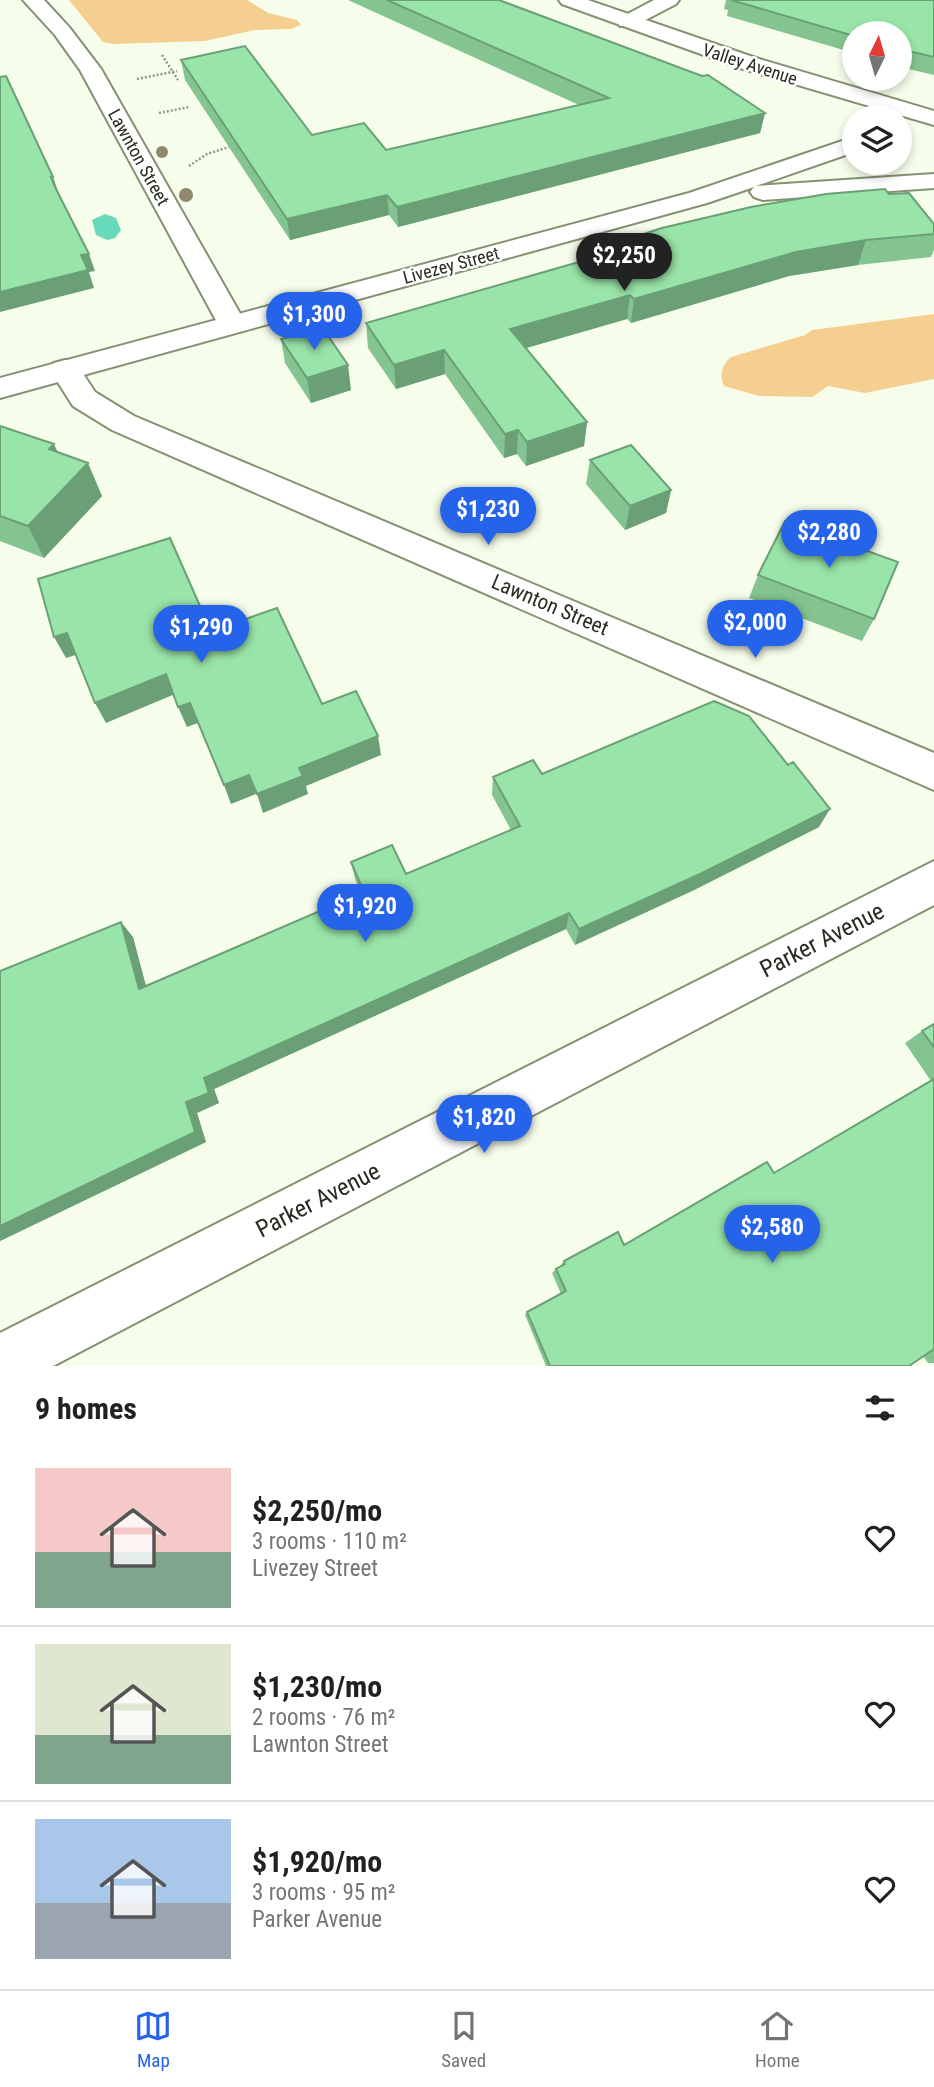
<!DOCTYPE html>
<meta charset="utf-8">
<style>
body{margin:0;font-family:"Roboto Condensed",sans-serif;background:#f6f6f6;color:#202124;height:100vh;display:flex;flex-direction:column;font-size:26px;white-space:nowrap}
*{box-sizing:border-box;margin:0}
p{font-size:23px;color:#757577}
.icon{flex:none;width:38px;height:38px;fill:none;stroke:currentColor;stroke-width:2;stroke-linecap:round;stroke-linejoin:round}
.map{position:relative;height:1366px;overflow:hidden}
.drawer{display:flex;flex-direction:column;background:#fff;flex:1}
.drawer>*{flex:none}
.needle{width:46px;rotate:5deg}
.tools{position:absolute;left:842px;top:21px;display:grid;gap:14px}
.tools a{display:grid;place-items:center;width:70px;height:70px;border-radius:50%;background:#fff;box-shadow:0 4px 10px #0003;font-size:35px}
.price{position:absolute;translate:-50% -60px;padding:0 16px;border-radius:24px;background:#2563eb;color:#fff;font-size:23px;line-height:46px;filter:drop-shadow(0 2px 4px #0008)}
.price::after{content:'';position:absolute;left:50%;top:42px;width:21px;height:16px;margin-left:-10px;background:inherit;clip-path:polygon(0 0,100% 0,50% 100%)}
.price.active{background:#222;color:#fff}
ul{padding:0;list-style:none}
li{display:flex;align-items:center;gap:21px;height:175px;padding:0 35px}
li+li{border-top:2px solid #e0e0e0}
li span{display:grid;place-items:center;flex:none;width:196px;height:140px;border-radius:0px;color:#555}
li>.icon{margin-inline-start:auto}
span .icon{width:84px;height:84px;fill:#fffc;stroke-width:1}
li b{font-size:30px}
h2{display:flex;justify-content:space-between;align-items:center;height:84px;padding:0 35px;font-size:30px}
.dock{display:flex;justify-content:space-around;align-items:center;height:98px;border-top:2px solid #e0e0e0;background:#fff;font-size:19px;color:#757577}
.dock a{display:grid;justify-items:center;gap:4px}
.dock .active{color:#2563eb}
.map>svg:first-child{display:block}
.green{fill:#f5cf90}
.water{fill:#68d9ba}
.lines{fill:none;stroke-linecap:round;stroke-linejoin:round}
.street-casing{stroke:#849173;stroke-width:4}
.secondary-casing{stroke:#849173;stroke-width:4}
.path{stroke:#909788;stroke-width:2.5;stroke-dasharray:2 2;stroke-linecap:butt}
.street{fill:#fff;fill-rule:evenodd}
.secondary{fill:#fff;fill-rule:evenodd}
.tree{fill:#8f886c}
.wall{fill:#84c490}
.shaded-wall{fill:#6ba076}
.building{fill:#99e4a8;stroke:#6ba076;stroke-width:2}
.labels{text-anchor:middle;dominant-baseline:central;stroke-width:5;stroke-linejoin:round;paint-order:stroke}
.far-street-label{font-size:18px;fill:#262c20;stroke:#fff}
.street-label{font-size:21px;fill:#262c20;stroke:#fff}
.near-street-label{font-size:24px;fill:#262c20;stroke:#fff}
</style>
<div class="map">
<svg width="934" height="1366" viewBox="0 0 934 1366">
<rect width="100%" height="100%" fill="#f6feeb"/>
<path class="green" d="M69,0H247L268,13L297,20L301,25L291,29L255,30L205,41L113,44L103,42Z
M934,314V379L865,393L828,386L812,397L759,396L724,386C719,375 722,365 731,357L805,335L812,330Z"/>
<path class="water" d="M105,214L116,218L121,230L115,238L107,240L96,235L92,220Z"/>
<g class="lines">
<g class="street-casing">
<path id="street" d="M23,0H44L69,27L101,69L246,324L242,330L232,333L222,330L218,324L80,70L55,35Z
M654,0H679L676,4L634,26H620L617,22L620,18Z
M65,360L76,363L95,392L134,416L934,753V790L112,430L73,406L50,370L54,363Z
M934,861V905L53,1366H0V1333Z"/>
</g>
<g class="secondary-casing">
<path id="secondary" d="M559,0H588L756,58L934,111V125L740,68L562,4Z
M854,137V152L756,186L934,174V188L763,200L754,197L750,192L754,187L707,203L0,398V378L689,193Z"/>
</g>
<path class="path" d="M162,55L178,80
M137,79L177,71
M159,113L189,107
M189,166L207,154L229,147"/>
<use href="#street" class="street"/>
<use href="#secondary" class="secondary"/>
</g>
<g class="tree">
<circle cx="162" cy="152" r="6"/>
<circle cx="186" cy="195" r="7"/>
</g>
<path class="wall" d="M348,0H499L765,113L760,133L398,227L389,215L290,240L185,80L181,60L312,135L386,150L579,105Z
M726,0H934V75L900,67V33H854V53L727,16L728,10L724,9Z
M889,194L934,224V250L931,257L858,265L789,276L631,323L627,319L526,348L587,422L584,446L526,466L517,454L504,458L445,374L396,389L368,348L366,323L591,259V255L606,251V248L618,244L619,242Z
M281,339L351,390L311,403L285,363Z
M0,426L58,452L102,496L44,558L0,541Z
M590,460L671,490L666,513L625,530L586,484Z
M758,575L874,619L862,641L749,598Z
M542,774L819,827L692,891L575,945L566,929L214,1089L219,1103L197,1113L206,1142L0,1241V971L133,937L146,986L361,893L355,879L351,862L406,874L511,830L492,795L493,777Z
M934,1024V1363H928L923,1356L909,1366H546L525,1315L527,1312L561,1294L552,1273L556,1269L560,1266L564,1261L624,1245L774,1173L931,1081L905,1043L922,1031Z"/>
<path class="shaded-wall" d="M765,113L760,133L398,227L397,207Z
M51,177H53L59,194H57Z
M387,195L389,215L290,240L287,219Z
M866,240L858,265L789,276L631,323L634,299L796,252Z
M89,254L95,271L89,272L94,288L0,312V292L81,255Z
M630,295L627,319L509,353L510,329Z
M444,350L445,374L396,389L394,365Z
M348,365L351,390L311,403L307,378Z
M587,422L584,446L526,466L527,442Z
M518,430L517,454L504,458L505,434Z
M54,444L69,477L49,449Z
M88,463L102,496L44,558L28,526Z
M671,490L666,513L625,530L630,506Z
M67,633L79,654L66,658L54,637Z
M166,674L175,694L106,723L95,703Z
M190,703L198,723L187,727L178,707Z
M378,736L381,755L306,786L308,794L263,813L257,794L299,768Z
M249,775L256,794L231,804L224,785Z
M830,809L819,827L692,891L575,945L579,929Z
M569,913L566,929L214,1089L219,1103L197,1113L206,1142L0,1241V1226L204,1078Z
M121,922L133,937L150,1002L139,989Z"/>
<path class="building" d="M387,0H499L702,76L708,75L765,113L397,207L387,195L287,219L181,60L245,46L312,135L364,123L386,150L609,98Z
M731,0H934V57L900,49V33H854V36Z
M6,76L53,177H51L55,187L89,254L81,255L88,270L0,292V77Z
M885,189L889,194L909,193L934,224V234L866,240L796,252L634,299L630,295L510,329L587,422L527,442L518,430L505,434L444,350L394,365L366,323L593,258L591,255L608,250L606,248L621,244L619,242L662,228L751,207L826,194Z
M322,327L348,365L307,378L281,339Z
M0,426L54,444L49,449L88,463L28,526L0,516Z
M631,445L671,490L630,506L590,460Z
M785,521L898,562L874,619L758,575Z
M170,538L211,631L277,608L322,704L356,691L378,736L299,768L303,776L257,794L249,775L224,785L190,703L178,707L166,674L95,703L67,633L54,637L38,579Z
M714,701L749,716L788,765L793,762L830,809L700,874L579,929L569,913L204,1078L209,1093L186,1102L195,1132L0,1226V971L121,922L139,989L364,892L351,862L392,845L406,874L520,826L493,777L533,760L542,774Z
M934,1024V1047L922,1031Z
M934,1079V1349L909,1366H550L527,1312L566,1291L556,1269L565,1264L564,1261L618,1232L624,1245L767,1162L774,1173Z"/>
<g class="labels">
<g class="far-street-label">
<text transform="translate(750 64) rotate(18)">Valley Avenue</text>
<text transform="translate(139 157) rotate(61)">Lawnton Street</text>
<text transform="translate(451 265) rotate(-15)">Livezey Street</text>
</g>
<g class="street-label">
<text transform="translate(550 605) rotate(23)">Lawnton Street</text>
</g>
<g class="near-street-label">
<text transform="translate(822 940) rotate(-27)">Parker Avenue</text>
<text transform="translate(318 1200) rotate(-27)">Parker Avenue</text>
</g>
</g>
</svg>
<div class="tools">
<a><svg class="needle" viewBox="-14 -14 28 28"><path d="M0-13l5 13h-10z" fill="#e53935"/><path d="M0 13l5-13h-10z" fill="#757577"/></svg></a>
<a><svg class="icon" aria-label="layers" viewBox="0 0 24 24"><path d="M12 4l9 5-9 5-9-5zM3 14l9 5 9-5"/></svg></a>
</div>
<b class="price active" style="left:624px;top:293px">$2,250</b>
<b class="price" style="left:314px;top:352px">$1,300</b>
<b class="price" style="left:488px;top:547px">$1,230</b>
<b class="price" style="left:829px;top:570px">$2,280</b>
<b class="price" style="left:755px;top:660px">$2,000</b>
<b class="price" style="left:201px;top:665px">$1,290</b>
<b class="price" style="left:365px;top:944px">$1,920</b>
<b class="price" style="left:484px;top:1155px">$1,820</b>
<b class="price" style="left:772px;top:1265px">$2,580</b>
</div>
<section class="drawer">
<h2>9 homes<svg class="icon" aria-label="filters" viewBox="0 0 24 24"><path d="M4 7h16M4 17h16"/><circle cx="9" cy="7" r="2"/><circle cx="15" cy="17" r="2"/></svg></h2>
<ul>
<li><span style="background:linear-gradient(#f6c9c9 60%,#7fa58c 0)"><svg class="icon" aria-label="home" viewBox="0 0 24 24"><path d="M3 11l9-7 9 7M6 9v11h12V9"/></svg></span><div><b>$2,250/mo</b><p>3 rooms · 110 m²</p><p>Livezey Street</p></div><svg class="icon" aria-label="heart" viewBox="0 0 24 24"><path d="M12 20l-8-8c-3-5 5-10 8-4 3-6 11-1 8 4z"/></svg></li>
<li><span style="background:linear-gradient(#dfe7d0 65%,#7fa58c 0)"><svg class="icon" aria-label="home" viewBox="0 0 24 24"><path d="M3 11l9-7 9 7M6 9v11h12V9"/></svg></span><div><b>$1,230/mo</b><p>2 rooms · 76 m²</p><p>Lawnton Street</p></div><svg class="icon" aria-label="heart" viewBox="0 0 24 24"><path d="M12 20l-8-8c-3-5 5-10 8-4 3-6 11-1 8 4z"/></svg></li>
<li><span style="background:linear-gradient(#a9c7e8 60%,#9aa5b1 0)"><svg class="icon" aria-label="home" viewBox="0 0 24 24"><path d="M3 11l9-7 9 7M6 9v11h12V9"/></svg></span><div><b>$1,920/mo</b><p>3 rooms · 95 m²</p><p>Parker Avenue</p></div><svg class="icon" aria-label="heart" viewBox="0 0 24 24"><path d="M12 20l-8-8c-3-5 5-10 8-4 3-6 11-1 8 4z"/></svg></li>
</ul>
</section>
<nav class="dock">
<a class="active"><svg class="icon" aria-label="map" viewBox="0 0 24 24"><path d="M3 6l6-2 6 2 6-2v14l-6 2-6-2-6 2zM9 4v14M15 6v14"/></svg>Map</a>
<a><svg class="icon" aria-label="saved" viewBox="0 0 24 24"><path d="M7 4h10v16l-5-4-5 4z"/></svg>Saved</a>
<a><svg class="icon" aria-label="home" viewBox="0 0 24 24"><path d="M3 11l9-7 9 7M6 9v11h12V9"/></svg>Home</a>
</nav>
